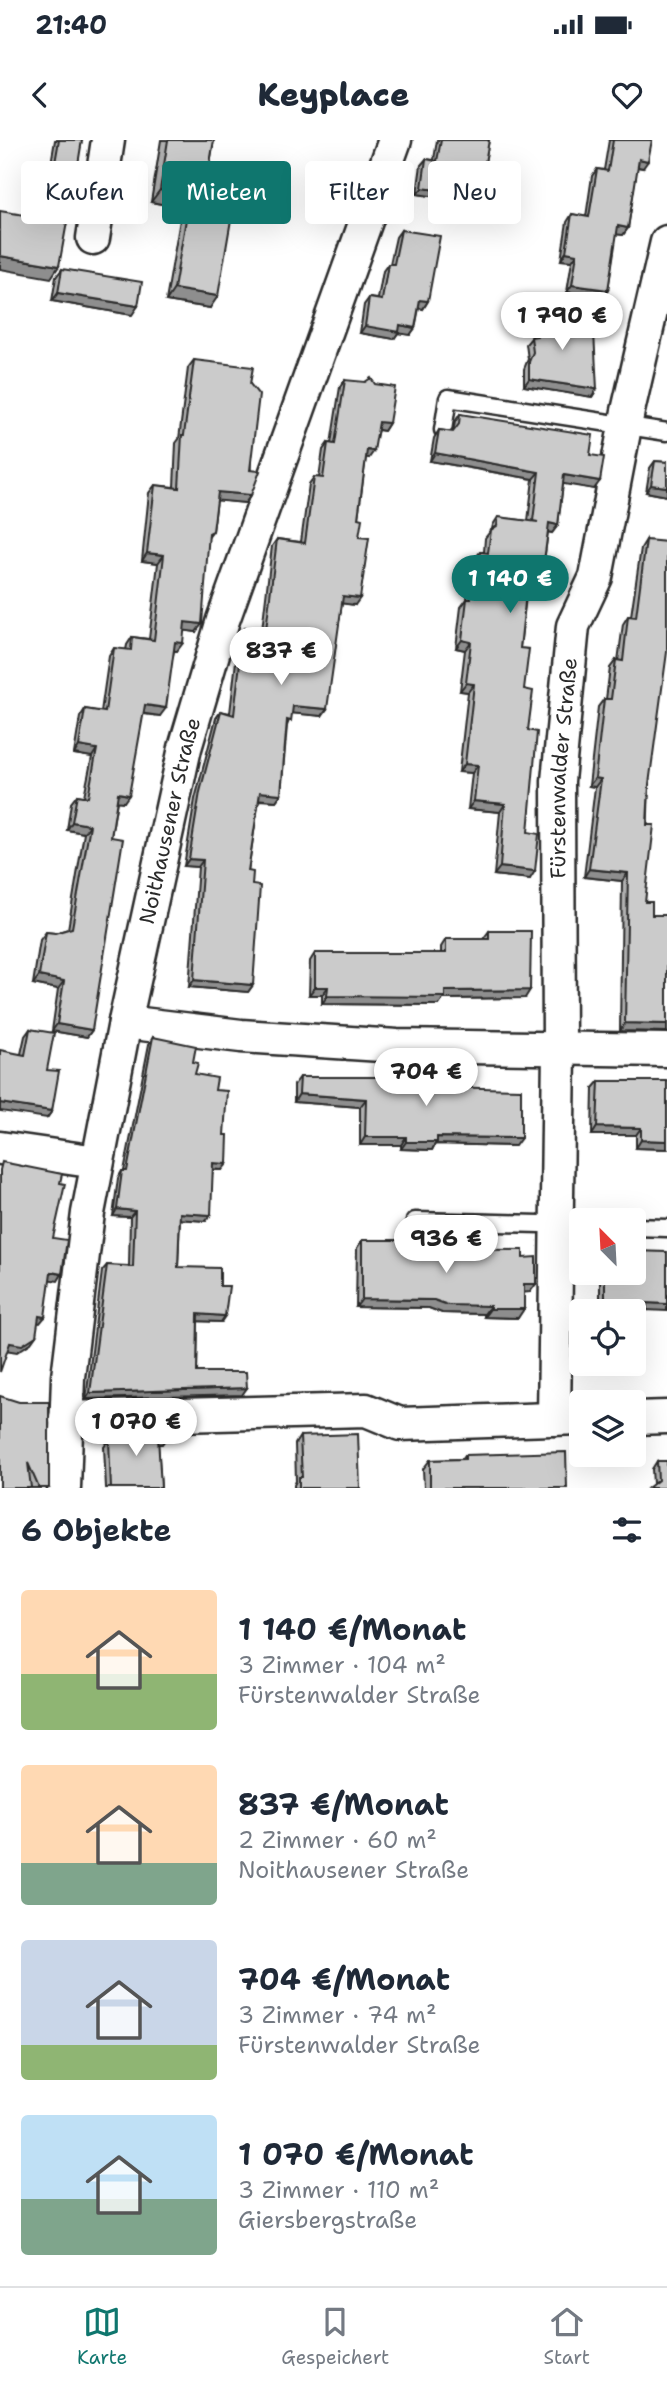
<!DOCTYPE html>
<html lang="de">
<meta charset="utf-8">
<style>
body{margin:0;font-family:"Shantell Sans",sans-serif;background:#f2f2f3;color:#1f2937;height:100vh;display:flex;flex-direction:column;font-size:26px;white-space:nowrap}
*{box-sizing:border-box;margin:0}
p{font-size:23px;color:#747a83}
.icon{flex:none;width:38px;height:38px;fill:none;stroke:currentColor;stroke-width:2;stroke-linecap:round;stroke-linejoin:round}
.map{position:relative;height:1348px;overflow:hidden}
.drawer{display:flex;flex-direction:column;background:#fff;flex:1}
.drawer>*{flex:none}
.banner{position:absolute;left:21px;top:21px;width:626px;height:63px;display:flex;gap:14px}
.needle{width:46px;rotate:336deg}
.controls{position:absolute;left:569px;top:1068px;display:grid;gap:14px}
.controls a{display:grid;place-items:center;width:77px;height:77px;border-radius:7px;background:#fff;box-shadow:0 7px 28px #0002;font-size:35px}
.price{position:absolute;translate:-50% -60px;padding:0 16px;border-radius:24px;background:#fff;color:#222;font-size:23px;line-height:46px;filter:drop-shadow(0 2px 4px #0008)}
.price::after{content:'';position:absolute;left:50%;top:42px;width:21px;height:16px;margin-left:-10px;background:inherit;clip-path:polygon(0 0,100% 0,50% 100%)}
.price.selected{background:#0f766e;color:#fff}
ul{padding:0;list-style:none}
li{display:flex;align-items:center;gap:21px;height:175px;padding:0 21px}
li span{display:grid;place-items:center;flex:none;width:196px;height:140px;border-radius:7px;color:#555}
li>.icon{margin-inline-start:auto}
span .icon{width:84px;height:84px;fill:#fffc;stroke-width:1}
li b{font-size:30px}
h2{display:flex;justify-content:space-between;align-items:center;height:84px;padding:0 21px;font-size:30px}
.pill{padding:0 24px;border-radius:7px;background:#fff;box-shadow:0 7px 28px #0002;font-size:24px;line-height:63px}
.pill.selected{background:#0f766e;color:#fff}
.status{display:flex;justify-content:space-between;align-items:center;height:49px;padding:0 35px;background:#fff;direction:ltr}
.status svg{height:19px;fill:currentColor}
header{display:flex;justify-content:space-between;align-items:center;height:91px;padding:0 21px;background:#fff;font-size:32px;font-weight:800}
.tabs{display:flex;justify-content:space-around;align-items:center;height:98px;border-top:2px solid #e0e1e3;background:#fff;font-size:19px;color:#747a83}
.tabs a{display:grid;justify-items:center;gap:4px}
.tabs .selected{color:#0f766e}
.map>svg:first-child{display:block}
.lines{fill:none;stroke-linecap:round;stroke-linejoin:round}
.lane-casing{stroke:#2b2b2b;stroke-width:21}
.street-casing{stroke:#2b2b2b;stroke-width:37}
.lane{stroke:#fff;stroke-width:16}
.street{stroke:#fff;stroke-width:32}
.wall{fill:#afafaf;stroke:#2b2b2b;stroke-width:2}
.shaded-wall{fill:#8e8e8e;stroke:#2b2b2b;stroke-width:2}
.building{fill:#cbcbcb;stroke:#2b2b2b;stroke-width:2}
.labels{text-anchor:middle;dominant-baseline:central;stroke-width:5;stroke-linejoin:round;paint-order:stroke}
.street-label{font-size:21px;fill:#2b2b2b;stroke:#fff}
</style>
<div class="status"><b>21:40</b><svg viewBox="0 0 49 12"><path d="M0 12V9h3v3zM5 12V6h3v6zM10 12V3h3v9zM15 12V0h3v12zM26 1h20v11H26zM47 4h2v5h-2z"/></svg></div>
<header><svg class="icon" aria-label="back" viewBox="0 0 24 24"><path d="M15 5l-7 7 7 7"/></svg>Keyplace<svg class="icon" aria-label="heart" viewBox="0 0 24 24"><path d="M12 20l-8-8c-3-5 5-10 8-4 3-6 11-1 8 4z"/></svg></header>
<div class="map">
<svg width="667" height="1348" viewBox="0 0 667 1348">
<rect width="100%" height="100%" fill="#fff"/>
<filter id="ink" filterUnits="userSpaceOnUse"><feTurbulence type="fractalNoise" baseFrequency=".0143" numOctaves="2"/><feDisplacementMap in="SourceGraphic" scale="14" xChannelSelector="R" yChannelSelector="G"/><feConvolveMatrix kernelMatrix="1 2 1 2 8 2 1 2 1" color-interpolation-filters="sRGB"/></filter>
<g filter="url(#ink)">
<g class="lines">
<g class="lane-casing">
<path id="lane" d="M443,290L448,258L667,292
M415,1081L581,1085
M634,1087L667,1088"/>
</g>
<g class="street-casing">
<g id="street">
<path d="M93,98L108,0"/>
<path d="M125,882L241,896L397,906L667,910"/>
<path d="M0,1008L97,1022"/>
<path d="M66,1278L366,1270L400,1284L581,1278"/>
<path d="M634,1278L667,1277"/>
<path id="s1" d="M554,1279L559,910L558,641L573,486L596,437L628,271L667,102"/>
<path id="s2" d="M64,1348L68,1237L88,1073L125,882L185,608L223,480L395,0"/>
</g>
</g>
<use href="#lane" class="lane"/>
<use href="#street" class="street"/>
</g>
<path class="wall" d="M55,0H82L66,69L44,65Z
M161,0H214L204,58L210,168L166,161L182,68L151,62Z
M437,0H489L484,28L480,34H477L469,62L417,54L421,25L426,19L434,20Z
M609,0H652L643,28L637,27L628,88L623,95L616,94L608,150L603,157L567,152L572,121L561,120L567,82L572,74L586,77L592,36L597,29L604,30Z
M401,90L428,161L423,169L419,168L415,188L410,195L398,193L394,199L360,193L364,165L369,158L378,159L383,131L388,124H390L396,97Z
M62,129L132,175L52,161L56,137Z
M538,165L565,195L597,249L592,257L524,246V229L528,219L526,204L532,197L533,172Z
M194,220L250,244L251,355L245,363L217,360L213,391L208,398L196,492L184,490L177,511H174L160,576L143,574L124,662L117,661L111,697L92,890L87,897L52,891L58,849L33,844L40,800L46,792L55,793L68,789L84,693L67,690L71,663L77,655L84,656L92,617L74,614L80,577L85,569L101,572L109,516L114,508L126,510L127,505L132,497L149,499L158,423L142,421L149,353L155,345L174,347L176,303L179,299L188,228Z
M345,240L389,283L384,291L378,290L369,318L366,317L358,378L359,397L355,465L342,463L322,576L292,573L287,586L281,654L276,661L259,660L248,731L252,745L253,845L248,852L189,847L198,727L184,726L195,659L216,578L221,571L230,573L239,495L244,488L262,490L272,406L277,399L301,402L309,344L314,337L319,338L323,310L328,303L331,304L340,247Z
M460,274L590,315L594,349L563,343L558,385L552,393L548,392L544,421L538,429L531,428L527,448L520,508L528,590V692L530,739L494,735L500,672L468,669L472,633L459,632L468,552L460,551L465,510L456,508L461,467L467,459L470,425L480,412H484L485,398L492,389L493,385L498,377L528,381L533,339L430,321L434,298L439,290L453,292L455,282Z
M667,320V356L646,352L650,328L655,321L667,322Z
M646,400L649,644L645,762L652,775L667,892L620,891L622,741L584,737L595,647L589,646L598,567L604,559H606L610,528L616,520L618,521L623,484L628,476H631L641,408Z
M489,791L525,858L443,859L439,865L322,864V855H309L310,821L315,813H441V807L446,799H483Z
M30,889L47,930L52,971L47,978L21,914L25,896Z
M153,897L193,922L195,934L215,950L224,995L222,1030H213L206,1081L180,1079L178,1127L221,1182L198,1181L197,1232L242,1255L86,1259L102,1131L107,1125L129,1126L130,1077L113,1076L118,1038L122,1031H124L149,904Z
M300,937L408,946L515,1006L435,1004L432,1010L401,1009V1005H360V967L294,962V945Z
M599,941L667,1009L636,1008V995H592L593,948Z
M362,1100L409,1109L523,1118L530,1152H524L518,1178L484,1177V1174L442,1173L429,1168L356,1167L357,1108Z
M600,1132H634L645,1170L642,1176H634V1171H581L583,1168H600Z
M581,1171V1203L578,1202V1175Z
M0,1256L49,1348H31Z
M122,1288L162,1304H158L161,1348H106L104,1307L109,1300H117V1295Z
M300,1296L360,1348H294V1345L296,1341L295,1304Z
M465,1315L567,1348H424L423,1329L430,1320L462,1319Z
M657,1321L667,1348L653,1344L652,1329Z"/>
<path class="shaded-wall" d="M639,19L648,21L643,28L634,26Z
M478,27L484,28L480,34H473Z
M422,48L473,55L469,62L417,54Z
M160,50L190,56L182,68L151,62Z
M49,57L72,61L66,69L44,65Z
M618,86L628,88L623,95L613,94Z
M566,112L577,114L572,121L561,120Z
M0,116L59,126L51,138L0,129Z
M572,145L608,150L603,157L567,152Z
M174,149L218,156L210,168L166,161Z
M58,153L138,166L132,175L52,161Z
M420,160L428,161L423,169L415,167Z
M400,185L415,188L410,195L398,193L394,199L360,193L365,186Z
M529,239L597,249L592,257L524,246Z
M379,282L389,283L384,291L374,289Z
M367,310L374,311L369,318L362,317Z
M435,313L539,332L533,339L430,321Z
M564,335L600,341L594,349L558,343Z
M651,345L667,347V356L646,352Z
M218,352L251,355L245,363L212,360Z
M549,383L558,385L552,393L543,391Z
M147,413L164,415L158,423L142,421Z
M532,419L544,421L538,429L527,427Z
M343,456L360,458L355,465L338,463Z
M185,482L202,484L196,492L180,490Z
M462,500L471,502L465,510L456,508Z
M175,502L183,503L177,511L169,510Z
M466,543L474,544L468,552L460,551Z
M145,565L166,568L160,576L139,573Z
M293,566L327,569L322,576L288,573Z
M79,606L97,609L92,617L74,614Z
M465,624L478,625L472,633L459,632Z
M595,638L601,639L595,647L589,646Z
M260,652L281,654L276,661L255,659Z
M118,653L129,655L124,662L112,661Z
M474,661L505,664L500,672L468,669Z
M72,682L90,685L84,693L67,690Z
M189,719L203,720L198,727L184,726Z
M500,727L535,731L530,739L494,735Z
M589,729L628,733L622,741L584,737Z
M39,836L64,841L58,849L33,844Z
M194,840L253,845L248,852L189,847Z
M315,847H328L322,855H309Z
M530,850L525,858L443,859L439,865L322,864L327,856L445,851Z
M625,883L667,884V892L620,891Z
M57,884L92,890L87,897L52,891Z
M299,954L366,959L360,967L294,962Z
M0,963L52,971L47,978L0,971Z
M597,987L641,988L636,995H592Z
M365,997H406L401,1005H360Z
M437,997L521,998L515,1006L435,1004L432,1010L401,1009L406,1002Z
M641,1000L667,1001V1009L636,1008Z
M213,1023L227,1024L222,1030L209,1029Z
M117,1069L135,1071L130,1077L113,1076Z
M180,1073L211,1075L206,1081L176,1079Z
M51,1132L62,1134L58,1141L46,1139Z
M524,1144H536L530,1152L519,1153Z
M362,1159L434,1160L490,1166L484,1174L442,1173L429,1168L356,1167Z
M647,1163L667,1164V1171L645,1170L642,1176H634V1171H606L608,1168Z
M490,1169H524L518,1178L484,1177Z
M198,1174L225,1176L221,1182L194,1181Z
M39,1176L45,1177L40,1183L34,1182Z
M36,1196L31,1203L17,1212L5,1210L10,1203Z
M247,1248L242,1255L86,1259L90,1253Z
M158,1297H167L162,1304H153Z"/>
<path class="building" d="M59,0H82L72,61L49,57Z
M168,0H214L204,58L234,62L218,156L174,149L190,56L160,50Z
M441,0H489L484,28L478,27L473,55L422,48L426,19L437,21Z
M613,0H652L648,21L639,19L628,88L618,86L608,150L572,145L577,114L566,112L572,74L589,77L597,29L608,31Z
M0,71L67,82L59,126L0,116Z
M401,90L440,96L428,161L420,160L415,188L400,185L399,192L365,186L369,158L382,160L388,124H394Z
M62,129L142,142L138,166L58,153Z
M538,165L569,170L565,195L594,192L597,249L529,239V222L533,212L531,197L537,196Z
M194,220L253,227L250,244L259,255L250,330L260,331L251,355L218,352L213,391L209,393L202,484L185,482L183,503L175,502L166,568L145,565L129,655L118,653L111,697L123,699L92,890L57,884L64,841L39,836L46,792L55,793L72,788L90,685L72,682L77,655L88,657L97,609L79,606L85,569L105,572L114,508L131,510L132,497L154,500L164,415L147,413L155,345L179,348L182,295H184Z
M371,238L375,244L395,247L389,283L379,282L374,311L367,310L358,378L362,379L359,397L369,398L360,458L343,456L327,569L293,566L291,581L287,580L281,654L260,652L248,731L253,732L252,745L260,746L253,845L194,840L203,720L189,719L200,652L221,571L234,575L244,488L266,490L277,399L305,403L314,337L323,338L328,303L335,304L345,240L365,242Z
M460,274L593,295L590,315L604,317L600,341L564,335L558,385L549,383L544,421L532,419L529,445L527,444L520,508L529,509L524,549L533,551L528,590L537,592L528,692L539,694L535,731L500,727L505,664L474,661L478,625L465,624L474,544L466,543L471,502L462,500L467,459H471L476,417L479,418L480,412L488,413L491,390L497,386L498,377L538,382L533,381L539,332L435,313L439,290L453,292L459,284Z
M655,321L667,322V347L651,345Z
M646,400L667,402V512L649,644L647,685H654L645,762H652V775H667V884L625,883L628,733L589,729L601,639L595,638L604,559H611L616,520L623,521L628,476L636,477Z
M489,791H531L530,850L445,851V857L327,856L328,847H315V813H446V799H489Z
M30,889L54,893L47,930L59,931L52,971L0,963V910L25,915Z
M153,897L196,906L193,922L198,923L195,934L217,938L215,950L227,951L224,995H228L227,1024L213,1023L211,1075L180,1073L178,1127L220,1128V1146H229L225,1176L198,1174L197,1232H246L247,1248L90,1253L107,1125L133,1127L135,1071L117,1069L122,1031H127Z
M300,937H408V946L521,949V998L437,997V1002H406V997H365L366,959L299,954Z
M599,941H667V1001L641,1000V988L597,987Z
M2,1022L62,1034L60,1043L65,1044L53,1098L67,1100L62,1134L51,1132L45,1177L39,1176L36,1196L22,1205L10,1203L0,1232V1030Z
M362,1100H409V1109L523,1110V1118L536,1117V1144H524V1169H490V1166L448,1165L434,1160L362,1159Z
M634,1111L667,1112V1164L647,1163V1168H608V1171H583V1168H605V1132H634Z
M0,1256L19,1262H49V1348H39L28,1323L31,1348H0Z
M167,1287V1297H158L161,1348H111L109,1300H122V1288Z
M358,1294L360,1348H299V1337H302L300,1296Z
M566,1312L567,1348H430V1320L465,1319V1315Z
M657,1321H667V1348H648L658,1340Z"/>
</g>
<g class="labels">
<g class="street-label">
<text stroke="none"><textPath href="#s1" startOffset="651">Fürstenwalder Straße</textPath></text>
<text stroke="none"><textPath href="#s2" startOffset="677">Noithausener Straße</textPath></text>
</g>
</g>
</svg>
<div class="controls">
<a><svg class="needle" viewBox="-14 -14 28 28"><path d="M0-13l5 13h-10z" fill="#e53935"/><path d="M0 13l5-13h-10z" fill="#747a83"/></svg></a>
<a><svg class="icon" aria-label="locate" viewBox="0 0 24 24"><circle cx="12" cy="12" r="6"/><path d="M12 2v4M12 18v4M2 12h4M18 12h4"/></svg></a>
<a><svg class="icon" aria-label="layers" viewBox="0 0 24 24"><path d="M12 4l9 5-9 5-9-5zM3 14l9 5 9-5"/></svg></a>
</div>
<b class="price" style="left:562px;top:212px">1 790 €</b>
<b class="price selected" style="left:510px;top:475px">1 140 €</b>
<b class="price" style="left:281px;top:547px">837 €</b>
<b class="price" style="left:426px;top:968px">704 €</b>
<b class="price" style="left:446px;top:1135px">936 €</b>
<b class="price" style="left:136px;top:1318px">1 070 €</b>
<div class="banner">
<a class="pill">Kaufen</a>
<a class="pill selected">Mieten</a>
<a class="pill">Filter</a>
<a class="pill">Neu</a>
</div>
</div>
<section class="drawer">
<h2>6 Objekte<svg class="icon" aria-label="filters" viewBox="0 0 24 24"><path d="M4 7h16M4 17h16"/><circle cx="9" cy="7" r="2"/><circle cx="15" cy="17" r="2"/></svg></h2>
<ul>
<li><span style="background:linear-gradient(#ffd9b3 60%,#8fb573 0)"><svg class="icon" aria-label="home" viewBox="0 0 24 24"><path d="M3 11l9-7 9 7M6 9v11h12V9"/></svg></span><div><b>1 140 €/Monat</b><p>3 Zimmer · 104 m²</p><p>Fürstenwalder Straße</p></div></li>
<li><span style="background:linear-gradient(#ffd9b3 70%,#7fa58c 0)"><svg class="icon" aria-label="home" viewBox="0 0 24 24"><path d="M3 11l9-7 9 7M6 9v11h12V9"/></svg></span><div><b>837 €/Monat</b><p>2 Zimmer · 60 m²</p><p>Noithausener Straße</p></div></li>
<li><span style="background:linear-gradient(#c9d6e8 75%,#8fb573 0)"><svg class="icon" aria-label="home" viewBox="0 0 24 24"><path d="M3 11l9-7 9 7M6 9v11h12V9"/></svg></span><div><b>704 €/Monat</b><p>3 Zimmer · 74 m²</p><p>Fürstenwalder Straße</p></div></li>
<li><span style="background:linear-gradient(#bfe0f5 60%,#7fa58c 0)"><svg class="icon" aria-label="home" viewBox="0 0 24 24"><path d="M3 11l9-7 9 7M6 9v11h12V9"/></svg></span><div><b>1 070 €/Monat</b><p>3 Zimmer · 110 m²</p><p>Giersbergstraße</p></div></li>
</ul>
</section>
<nav class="tabs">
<a class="selected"><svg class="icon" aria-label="map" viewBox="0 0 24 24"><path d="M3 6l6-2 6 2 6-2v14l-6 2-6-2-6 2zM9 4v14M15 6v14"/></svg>Karte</a>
<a><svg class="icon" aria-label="saved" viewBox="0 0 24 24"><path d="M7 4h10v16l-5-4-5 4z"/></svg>Gespeichert</a>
<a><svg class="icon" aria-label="home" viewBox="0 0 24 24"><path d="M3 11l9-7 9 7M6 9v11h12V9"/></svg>Start</a>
</nav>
